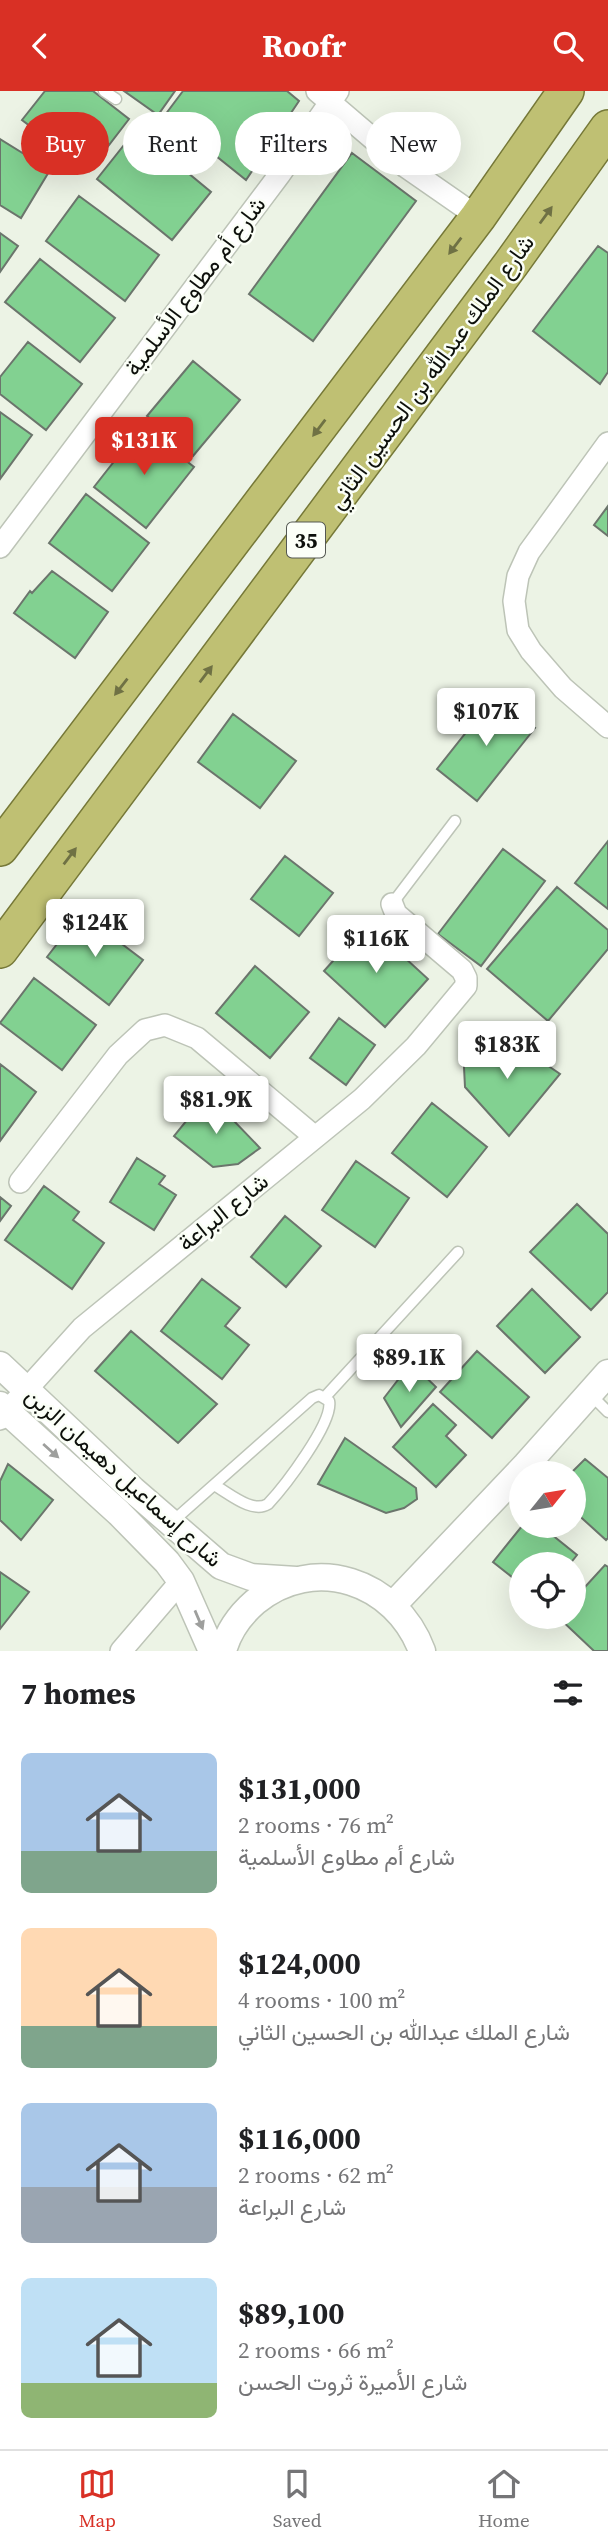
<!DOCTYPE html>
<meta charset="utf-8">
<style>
body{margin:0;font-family:"Source Serif 4",Vazirmatn,serif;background:#f2f2f2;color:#202124;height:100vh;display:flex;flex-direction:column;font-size:26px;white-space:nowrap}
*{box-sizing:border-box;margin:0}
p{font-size:23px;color:#757577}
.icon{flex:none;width:38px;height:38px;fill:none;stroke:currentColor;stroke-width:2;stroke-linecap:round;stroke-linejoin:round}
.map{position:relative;height:1560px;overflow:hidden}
.side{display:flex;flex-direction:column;background:#fff;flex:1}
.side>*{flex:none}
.guide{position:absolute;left:21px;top:21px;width:567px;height:63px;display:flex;gap:14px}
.needle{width:46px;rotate:60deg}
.controls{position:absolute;left:509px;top:1370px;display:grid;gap:14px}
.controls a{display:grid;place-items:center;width:77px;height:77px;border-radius:50%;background:#fff;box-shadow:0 7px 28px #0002;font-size:35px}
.price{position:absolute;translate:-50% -60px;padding:0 16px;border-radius:7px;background:#fff;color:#222;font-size:23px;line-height:46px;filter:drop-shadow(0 2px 4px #0008)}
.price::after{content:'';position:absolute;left:50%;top:42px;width:21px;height:16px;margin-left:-10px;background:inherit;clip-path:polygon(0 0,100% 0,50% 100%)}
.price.active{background:#d93025;color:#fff}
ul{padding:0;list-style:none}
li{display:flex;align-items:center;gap:21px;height:175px;padding:0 21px}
li span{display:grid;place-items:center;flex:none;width:196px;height:140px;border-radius:10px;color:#555}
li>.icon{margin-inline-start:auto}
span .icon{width:84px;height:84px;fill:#fffc;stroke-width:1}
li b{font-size:30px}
h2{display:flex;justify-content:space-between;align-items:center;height:84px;padding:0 21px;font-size:30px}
.chip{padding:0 24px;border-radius:32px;background:#fff;box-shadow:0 7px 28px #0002;font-size:24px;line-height:63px}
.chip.active{background:#d93025;color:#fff}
header{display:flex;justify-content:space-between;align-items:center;height:91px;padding:0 21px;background:#d93025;color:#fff;font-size:32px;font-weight:700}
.tabs{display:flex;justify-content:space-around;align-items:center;height:98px;border-top:2px solid #e0e0e0;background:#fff;font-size:19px;color:#757577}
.tabs a{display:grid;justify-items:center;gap:4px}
.tabs .active{color:#d93025}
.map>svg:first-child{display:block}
.building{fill:#82d191;stroke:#6b756c;stroke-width:2}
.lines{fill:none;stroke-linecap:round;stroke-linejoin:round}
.service-casing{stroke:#bdc4b7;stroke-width:13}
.minor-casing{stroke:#bdc4b7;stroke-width:24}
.tertiary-casing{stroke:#bdc4b7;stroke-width:29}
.trunk-casing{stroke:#767838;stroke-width:38}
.service{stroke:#fff;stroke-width:10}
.minor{stroke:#fff;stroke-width:21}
.tertiary{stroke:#fff;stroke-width:26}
.trunk{stroke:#bfc073;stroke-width:35}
.oneway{fill:#6f7144}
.oneway2{fill:#9e9f9d}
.labels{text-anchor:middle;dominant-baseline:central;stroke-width:5;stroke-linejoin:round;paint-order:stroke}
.shield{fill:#fbfff7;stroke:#545852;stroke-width:2}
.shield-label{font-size:21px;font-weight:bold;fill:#0d100b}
.street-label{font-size:23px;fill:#0d100b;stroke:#fbfff7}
</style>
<header><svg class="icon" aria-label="back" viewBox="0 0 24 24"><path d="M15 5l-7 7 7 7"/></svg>Roofr<svg class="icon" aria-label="search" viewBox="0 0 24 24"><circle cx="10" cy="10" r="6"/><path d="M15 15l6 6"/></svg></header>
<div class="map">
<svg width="608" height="1560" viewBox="0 0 608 1560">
<rect width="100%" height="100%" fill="#ecf3e5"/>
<path class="building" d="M45,0H93L129,28L89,80L22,29Z
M124,0H175L158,24Z
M183,0H287L299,10L246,89L165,24Z
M136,39L211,101L172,149L97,88Z
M0,48L50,79L21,127L0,114Z
M352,62L416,110L313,250L249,203Z
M79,105L159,164L125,210L46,150Z
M0,142L18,155L0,181Z
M598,155L608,162V281L600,293L533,240Z
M40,168L115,227L80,271L5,211Z
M28,251L82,293L46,339L0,303V286Z
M193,270L240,309L193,365L147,325Z
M0,321L32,344L0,388Z
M142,335L194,376L146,437L94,396Z
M86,403L149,452L112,500L49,452Z
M608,415V445L594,434Z
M52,480L108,521L75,567L14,522L30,500L32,502Z
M495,605L535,637L477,710L437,678Z
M233,623L296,670L260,717L198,671Z
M608,750V818L575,792Z
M503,758L545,790L481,875L438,843Z
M285,765L333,802L299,845L251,808Z
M557,796L608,839V858L548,930L487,878Z
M81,822L143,869L109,914L47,866Z
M367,832L428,888L385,936L324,880Z
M255,875L309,921L270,967L216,922Z
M34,887L96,934L62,979L0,932Z
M339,927L375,954L346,994L310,967Z
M502,943L560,983L509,1045L465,996L464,976L475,959Z
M0,973L36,1001L0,1050Z
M208,1003L260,1057L238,1073L213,1076L174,1045Z
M432,1012L487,1056L447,1106L392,1062Z
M137,1067L165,1085L159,1093L176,1104L154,1139L110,1111Z
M356,1070L409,1107L375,1156L322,1119Z
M44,1095L79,1121L73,1129L104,1152L72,1198L5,1149Z
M0,1106L11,1115L0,1130Z
M577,1113L608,1143V1201L591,1219L530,1161Z
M285,1125L321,1155L286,1196L251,1166Z
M202,1188L240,1217L225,1235L249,1254L222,1288L161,1240Z
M532,1198L580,1246L545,1282L497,1235Z
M131,1240L217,1313L178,1352L95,1280Z
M477,1260L529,1306L492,1347L440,1301Z
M411,1272L436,1296L401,1336L384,1307Z
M433,1313L456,1334L446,1345L466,1364L436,1396L393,1356Z
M345,1347L416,1397L417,1408L404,1417L386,1422L318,1393Z
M585,1368L608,1387V1447L606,1449L574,1420V1382H571Z
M8,1373L53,1409L21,1449L0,1429V1390Z
M522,1435H541L577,1464L569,1474H522V1494L493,1471Z
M605,1474L608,1476V1560H594L558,1526H574V1508Z
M0,1481L29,1501L0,1538Z"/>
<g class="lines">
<g class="service-casing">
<path id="service" d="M104,0L116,8
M392,813L455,730
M590,1303L608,1321
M325,1306L458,1161
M172,1431L312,1307L319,1304L329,1310C334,1331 284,1396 268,1413C252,1423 229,1402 214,1394"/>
</g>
<g class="minor-casing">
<path id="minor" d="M317,0L406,76L478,126
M608,352L529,461L518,485L514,510L518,539L531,560L563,597L608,636
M0,456L280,83L338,0
M20,1091L118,964L145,939L165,934L197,947L315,1046
M0,1328L82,1237L362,1008L416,955L466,895V887L462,879L396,823L392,813
M121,1560L181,1490"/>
</g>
<g class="tertiary-casing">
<path id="tertiary" d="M0,1274L133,1399L221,1475L251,1486L296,1489
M0,1314L119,1422L167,1471L181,1490L212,1560
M393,1514L526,1374L608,1282
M223,1560C228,1541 240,1524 255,1511C314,1462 396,1490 422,1560"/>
</g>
<g class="trunk-casing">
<path id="trunk" d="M0,757L478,126L566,0
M0,859L511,173L608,37"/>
</g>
<use href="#service" class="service"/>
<use href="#minor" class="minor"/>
<use href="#tertiary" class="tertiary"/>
<use href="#trunk" class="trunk"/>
</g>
<defs><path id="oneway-solid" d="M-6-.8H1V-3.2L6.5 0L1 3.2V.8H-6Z" transform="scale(1.75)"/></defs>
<g class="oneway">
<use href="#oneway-solid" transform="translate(546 124) rotate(-54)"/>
<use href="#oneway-solid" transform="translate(455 155) rotate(127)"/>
<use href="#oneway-solid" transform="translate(319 337) rotate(127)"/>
<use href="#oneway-solid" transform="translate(206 583) rotate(-53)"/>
<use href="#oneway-solid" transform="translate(121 596) rotate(128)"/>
<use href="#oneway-solid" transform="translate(70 765) rotate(-53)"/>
</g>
<g class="oneway2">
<use href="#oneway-solid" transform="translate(51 1360) rotate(42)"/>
<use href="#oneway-solid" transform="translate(199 1529) rotate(67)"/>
</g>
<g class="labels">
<rect class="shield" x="287" y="431.5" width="38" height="35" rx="5"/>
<g class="shield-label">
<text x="306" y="449">35</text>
</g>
<g class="street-label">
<text transform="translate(195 195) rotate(-53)">شارع أم مطاوع الأسلمية</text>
<text transform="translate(431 281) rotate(-54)">شارع الملك عبدالله بن الحسين الثاني</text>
<text transform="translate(223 1121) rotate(-39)">شارع البراعة</text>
<text transform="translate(124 1386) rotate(42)">شارع إسماعيل دهيمان الزبن</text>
</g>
</g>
</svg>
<div class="controls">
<a><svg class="needle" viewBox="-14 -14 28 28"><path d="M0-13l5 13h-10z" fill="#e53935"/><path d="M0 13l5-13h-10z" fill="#757577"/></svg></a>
<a><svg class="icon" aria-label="locate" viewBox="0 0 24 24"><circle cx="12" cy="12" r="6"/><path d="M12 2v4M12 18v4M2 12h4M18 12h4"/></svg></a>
</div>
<b class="price active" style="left:144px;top:386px">$131K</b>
<b class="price" style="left:486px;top:657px">$107K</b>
<b class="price" style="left:95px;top:868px">$124K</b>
<b class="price" style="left:376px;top:884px">$116K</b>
<b class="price" style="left:507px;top:990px">$183K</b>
<b class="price" style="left:216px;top:1045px">$81.9K</b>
<b class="price" style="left:409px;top:1303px">$89.1K</b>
<div class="guide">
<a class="chip active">Buy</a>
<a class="chip">Rent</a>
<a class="chip">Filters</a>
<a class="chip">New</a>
</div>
</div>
<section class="side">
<h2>7 homes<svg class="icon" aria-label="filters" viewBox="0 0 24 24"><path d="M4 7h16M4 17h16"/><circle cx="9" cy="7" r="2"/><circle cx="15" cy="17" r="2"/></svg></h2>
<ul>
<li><span style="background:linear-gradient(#a9c7e8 70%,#7fa58c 0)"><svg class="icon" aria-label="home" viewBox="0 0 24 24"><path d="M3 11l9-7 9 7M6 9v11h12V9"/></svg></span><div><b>$131,000</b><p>2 rooms · 76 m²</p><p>شارع أم مطاوع الأسلمية</p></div></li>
<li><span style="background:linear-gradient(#ffd9b3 70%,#7fa58c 0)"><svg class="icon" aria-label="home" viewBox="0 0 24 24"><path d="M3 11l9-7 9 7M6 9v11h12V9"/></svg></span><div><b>$124,000</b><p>4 rooms · 100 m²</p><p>شارع الملك عبدالله بن الحسين الثاني</p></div></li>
<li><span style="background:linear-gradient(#a9c7e8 60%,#9aa5b1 0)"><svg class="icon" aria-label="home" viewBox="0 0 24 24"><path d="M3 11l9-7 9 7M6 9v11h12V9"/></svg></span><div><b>$116,000</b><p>2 rooms · 62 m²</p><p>شارع البراعة</p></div></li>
<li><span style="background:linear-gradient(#bfe0f5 75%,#8fb573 0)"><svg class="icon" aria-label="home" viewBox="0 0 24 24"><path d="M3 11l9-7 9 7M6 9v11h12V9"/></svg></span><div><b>$89,100</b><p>2 rooms · 66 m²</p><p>شارع الأميرة ثروت الحسن</p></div></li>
</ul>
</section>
<nav class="tabs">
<a class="active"><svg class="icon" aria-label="map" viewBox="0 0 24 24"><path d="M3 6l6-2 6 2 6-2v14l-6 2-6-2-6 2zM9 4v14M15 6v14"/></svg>Map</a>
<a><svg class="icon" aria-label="saved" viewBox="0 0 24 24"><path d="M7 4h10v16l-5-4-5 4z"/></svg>Saved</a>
<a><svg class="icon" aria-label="home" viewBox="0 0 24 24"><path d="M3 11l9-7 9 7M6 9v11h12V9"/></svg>Home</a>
</nav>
